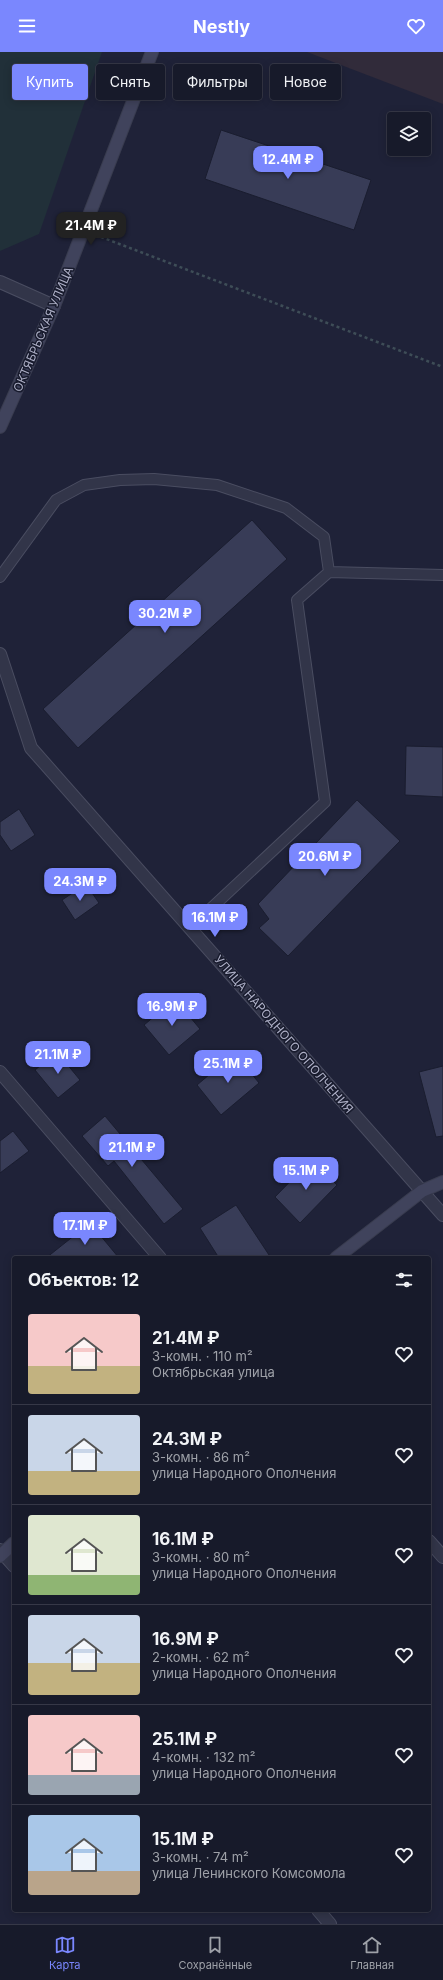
<!DOCTYPE html>
<html lang="ru">
<meta charset="utf-8">
<style>
body{margin:0;font-family:Inter,sans-serif;background:#242736;color:#f1f3f6;height:100vh;display:flex;flex-direction:column;font-size:15px;white-space:nowrap}
*{box-sizing:border-box;margin:0}
p{font-size:13px;color:#9ea1a8}
.icon{flex:none;width:22px;height:22px;fill:none;stroke:currentColor;stroke-width:2;stroke-linecap:round;stroke-linejoin:round}
.map{position:relative;flex:1;overflow:hidden}
.details{position:absolute;left:12px;top:1204px;width:419px;height:656px;display:flex;flex-direction:column;background:#171a2a;border-radius:4px;box-shadow:0 2px 10px #0003,0 0 0 1px #363847}
.details>*{flex:none}
.top-card{position:absolute;left:12px;top:12px;width:419px;height:36px;display:flex;gap:8px}
.fabs{position:absolute;left:387px;top:60px;display:grid;gap:8px}
.fabs a{display:grid;place-items:center;width:44px;height:44px;border-radius:4px;background:#171a2a;box-shadow:0 2px 10px #0003,0 0 0 1px #363847;font-size:20px}
.price{position:absolute;translate:-50% -34px;padding:0 9px;border-radius:8px;background:#7a87fe;color:#fff;font-size:13px;line-height:26px;filter:drop-shadow(0 1px 2px #0008)}
.price::after{content:'';position:absolute;left:50%;top:24px;width:12px;height:9px;margin-left:-6px;background:inherit;clip-path:polygon(0 0,100% 0,50% 100%)}
.price.active{background:#222;color:#fff}
ul{padding:0;list-style:none}
li{display:flex;align-items:center;gap:12px;height:100px;padding:0 16px}
li+li{border-top:1px solid #363847}
li span{display:grid;place-items:center;flex:none;width:112px;height:80px;border-radius:4px;color:#555}
li>.icon{margin-inline-start:auto}
span .icon{width:48px;height:48px;fill:#fffc;stroke-width:1}
li b{font-size:17px}
h2{display:flex;justify-content:space-between;align-items:center;height:48px;padding:0 16px;font-size:17px}
.chip{padding:0 14px;border-radius:4px;background:#171a2a;box-shadow:0 2px 10px #0003,0 0 0 1px #363847;font-size:14px;line-height:36px}
.chip.active{background:#7a87fe;color:#fff}
header{display:flex;justify-content:space-between;align-items:center;height:52px;padding:0 16px;background:#7a87fe;color:#fff;font-size:18px;font-weight:700}
.tab-bar{display:flex;justify-content:space-around;align-items:center;height:56px;border-top:1px solid #363847;background:#171a2a;font-size:11px;color:#9ea1a8}
.tab-bar a{display:grid;justify-items:center;gap:2px}
.tab-bar .active{color:#7a87fe}
.map>svg:first-child{display:block}
.medical{fill:#312b3a}
.green{fill:#213039}
.building{fill:#383c57;stroke:#1a1d2f}
.lines{fill:none;stroke-linecap:round;stroke-linejoin:round}
.lane-casing{stroke:#4a4d61;stroke-width:12}
.street-casing{stroke:#4a4d61;stroke-width:14}
.secondary-casing{stroke:#393c4f;stroke-width:14}
.path{stroke:#3e4d57;stroke-width:2.5;stroke-dasharray:3 3;stroke-linecap:butt}
.lane{stroke:#323549;stroke-width:10}
.street{stroke:#323549;stroke-width:12}
.secondary{stroke:#40435c;stroke-width:12}
.labels{text-anchor:middle;dominant-baseline:central;stroke-width:3;stroke-linejoin:round;paint-order:stroke}
.street-label{font-size:12px;fill:#adafc6;stroke:#181b2d}
</style>
<header><svg class="icon" aria-label="menu" viewBox="0 0 24 24"><path d="M4 6h16M4 12h16M4 18h16"/></svg>Nestly<svg class="icon" aria-label="heart" viewBox="0 0 24 24"><path d="M12 20l-8-8c-3-5 5-10 8-4 3-6 11-1 8 4z"/></svg></header>
<div class="map">
<svg width="443" height="1872" viewBox="0 0 443 1872">
<rect width="100%" height="100%" fill="#1f2238"/>
<path class="medical" d="M307,0H443V52Z"/>
<path class="green" d="M0,0H102L39,182L0,199Z"/>
<path class="building" d="M221,78L371,128L354,178L205,127Z
M252,468L287,507L78,696L43,657Z
M406,694L443,695V745L405,743Z
M357,748L400,789L288,904L259,876L269,867L258,852Z
M19,757L35,783L11,799L0,783V770Z
M86,832L99,851L75,868L62,848Z
M175,947L200,977L169,1003L144,973Z
M57,1000L80,1028L58,1046L35,1018Z
M235,1001L259,1031L221,1063L197,1033Z
M443,1014V1084L436,1085L419,1020Z
M105,1064L183,1157L164,1172L114,1109L108,1114L82,1084Z
M13,1079L29,1099L0,1121V1089Z
M311,1108L337,1133L300,1171L275,1145Z
M236,1153L271,1206H219L200,1176Z
M90,1171L119,1206H46Z"/>
<g class="lines">
<g class="lane-casing">
<path id="lane" d="M0,525L56,448L84,433L120,428L154,427L217,433L286,456L324,485L329,520
M190,876L325,750L297,548L329,520L443,523"/>
</g>
<g class="street-casing">
<path id="street" d="M0,230L54,254
M0,602L31,696L443,1163
M0,1020L160,1206
M429,1489L443,1505
M0,1498L14,1514
M318,1858L330,1872"/>
</g>
<g class="secondary-casing">
<path id="secondary" d="M0,375L54,254L152,0
M336,1206L422,1139L443,1130
M0,1504L14,1491"/>
</g>
<path class="path" d="M101,185L443,315"/>
<use href="#lane" class="lane"/>
<use href="#street" class="street"/>
<use href="#secondary" class="secondary"/>
</g>
<g class="labels">
<g class="street-label">
<text transform="translate(43 277) rotate(-67)">ОКТЯБРЬСКАЯ УЛИЦА</text>
<text transform="translate(284 982) rotate(49)">УЛИЦА НАРОДНОГО ОПОЛЧЕНИЯ</text>
</g>
</g>
</svg>
<div class="fabs">
<a><svg class="icon" aria-label="layers" viewBox="0 0 24 24"><path d="M12 4l9 5-9 5-9-5zM3 14l9 5 9-5"/></svg></a>
</div>
<b class="price" style="left:288px;top:128px">12.4M ₽</b>
<b class="price active" style="left:91px;top:194px">21.4M ₽</b>
<b class="price" style="left:165px;top:582px">30.2M ₽</b>
<b class="price" style="left:325px;top:825px">20.6M ₽</b>
<b class="price" style="left:80px;top:850px">24.3M ₽</b>
<b class="price" style="left:215px;top:886px">16.1M ₽</b>
<b class="price" style="left:172px;top:975px">16.9M ₽</b>
<b class="price" style="left:58px;top:1023px">21.1M ₽</b>
<b class="price" style="left:228px;top:1032px">25.1M ₽</b>
<b class="price" style="left:132px;top:1116px">21.1M ₽</b>
<b class="price" style="left:306px;top:1139px">15.1M ₽</b>
<b class="price" style="left:85px;top:1194px">17.1M ₽</b>
<div class="top-card">
<a class="chip active">Купить</a>
<a class="chip">Снять</a>
<a class="chip">Фильтры</a>
<a class="chip">Новое</a>
</div>
<section class="details">
<h2>Объектов: 12<svg class="icon" aria-label="filters" viewBox="0 0 24 24"><path d="M4 7h16M4 17h16"/><circle cx="9" cy="7" r="2"/><circle cx="15" cy="17" r="2"/></svg></h2>
<ul>
<li><span style="background:linear-gradient(#f6c9c9 65%,#c2b280 0)"><svg class="icon" aria-label="home" viewBox="0 0 24 24"><path d="M3 11l9-7 9 7M6 9v11h12V9"/></svg></span><div><b>21.4M ₽</b><p>3-комн. · 110 m²</p><p>Октябрьская улица</p></div><svg class="icon" aria-label="heart" viewBox="0 0 24 24"><path d="M12 20l-8-8c-3-5 5-10 8-4 3-6 11-1 8 4z"/></svg></li>
<li><span style="background:linear-gradient(#c9d6e8 70%,#c2b280 0)"><svg class="icon" aria-label="home" viewBox="0 0 24 24"><path d="M3 11l9-7 9 7M6 9v11h12V9"/></svg></span><div><b>24.3M ₽</b><p>3-комн. · 86 m²</p><p>улица Народного Ополчения</p></div><svg class="icon" aria-label="heart" viewBox="0 0 24 24"><path d="M12 20l-8-8c-3-5 5-10 8-4 3-6 11-1 8 4z"/></svg></li>
<li><span style="background:linear-gradient(#dfe7d0 75%,#8fb573 0)"><svg class="icon" aria-label="home" viewBox="0 0 24 24"><path d="M3 11l9-7 9 7M6 9v11h12V9"/></svg></span><div><b>16.1M ₽</b><p>3-комн. · 80 m²</p><p>улица Народного Ополчения</p></div><svg class="icon" aria-label="heart" viewBox="0 0 24 24"><path d="M12 20l-8-8c-3-5 5-10 8-4 3-6 11-1 8 4z"/></svg></li>
<li><span style="background:linear-gradient(#c9d6e8 60%,#c2b280 0)"><svg class="icon" aria-label="home" viewBox="0 0 24 24"><path d="M3 11l9-7 9 7M6 9v11h12V9"/></svg></span><div><b>16.9M ₽</b><p>2-комн. · 62 m²</p><p>улица Народного Ополчения</p></div><svg class="icon" aria-label="heart" viewBox="0 0 24 24"><path d="M12 20l-8-8c-3-5 5-10 8-4 3-6 11-1 8 4z"/></svg></li>
<li><span style="background:linear-gradient(#f6c9c9 75%,#9aa5b1 0)"><svg class="icon" aria-label="home" viewBox="0 0 24 24"><path d="M3 11l9-7 9 7M6 9v11h12V9"/></svg></span><div><b>25.1M ₽</b><p>4-комн. · 132 m²</p><p>улица Народного Ополчения</p></div><svg class="icon" aria-label="heart" viewBox="0 0 24 24"><path d="M12 20l-8-8c-3-5 5-10 8-4 3-6 11-1 8 4z"/></svg></li>
<li><span style="background:linear-gradient(#a9c7e8 70%,#b9a48a 0)"><svg class="icon" aria-label="home" viewBox="0 0 24 24"><path d="M3 11l9-7 9 7M6 9v11h12V9"/></svg></span><div><b>15.1M ₽</b><p>3-комн. · 74 m²</p><p>улица Ленинского Комсомола</p></div><svg class="icon" aria-label="heart" viewBox="0 0 24 24"><path d="M12 20l-8-8c-3-5 5-10 8-4 3-6 11-1 8 4z"/></svg></li>
</ul>
</section>
</div>
<nav class="tab-bar">
<a class="active"><svg class="icon" aria-label="map" viewBox="0 0 24 24"><path d="M3 6l6-2 6 2 6-2v14l-6 2-6-2-6 2zM9 4v14M15 6v14"/></svg>Карта</a>
<a><svg class="icon" aria-label="saved" viewBox="0 0 24 24"><path d="M7 4h10v16l-5-4-5 4z"/></svg>Сохранённые</a>
<a><svg class="icon" aria-label="home" viewBox="0 0 24 24"><path d="M3 11l9-7 9 7M6 9v11h12V9"/></svg>Главная</a>
</nav>
